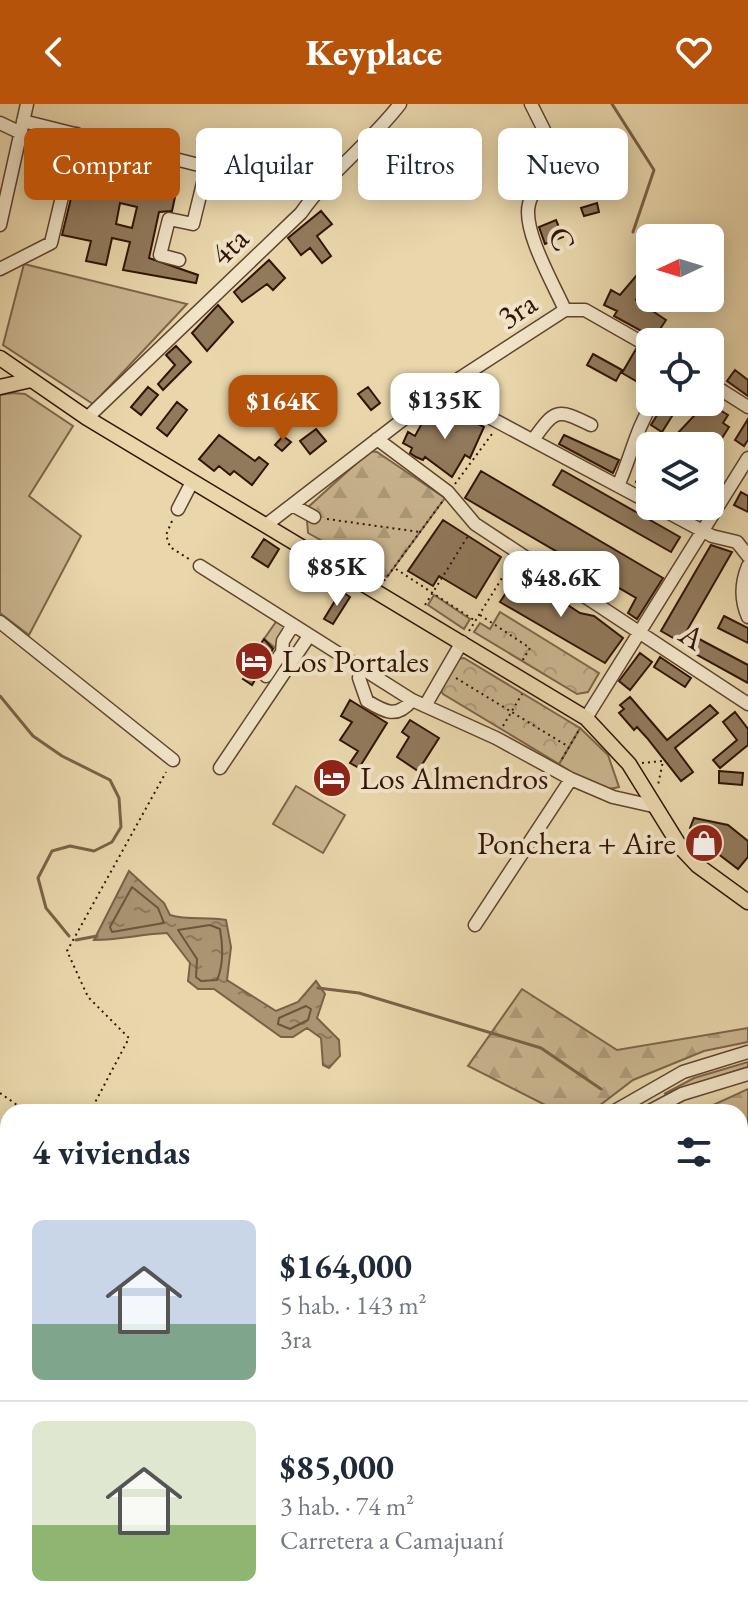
<!DOCTYPE html>
<html lang="es">
<meta charset="utf-8">
<style>
body{margin:0;font-family:"EB Garamond",serif;background:#f2f2f3;color:#1f2937;height:100vh;display:flex;flex-direction:column;font-size:30px;white-space:nowrap}
*{box-sizing:border-box;margin:0}
p{font-size:26px;color:#747a83}
.icon{flex:none;width:44px;height:44px;fill:none;stroke:currentColor;stroke-width:2;stroke-linecap:round;stroke-linejoin:round}
.map{position:relative;flex:1;overflow:hidden}
.sheet{position:absolute;left:0px;top:1000px;width:748px;height:512px;display:flex;flex-direction:column;background:#fff;border-radius:24px 24px 0 0;box-shadow:0 4px 20px #0003}
.sheet>*{flex:none}
.guide{position:absolute;left:24px;top:24px;width:700px;height:72px;display:flex;gap:16px}
.needle{width:52px;rotate:266deg}
.tools{position:absolute;left:636px;top:120px;display:grid;gap:16px}
.tools a{display:grid;place-items:center;width:88px;height:88px;border-radius:12px;background:#fff;box-shadow:0 4px 20px #0003;font-size:40px}
.price{position:absolute;translate:-50% -68px;padding:0 18px;border-radius:16px;background:#fff;color:#222;font-size:26px;line-height:52px;filter:drop-shadow(0 2px 4px #0008)}
.price::after{content:'';position:absolute;left:50%;top:48px;width:24px;height:18px;margin-left:-12px;background:inherit;clip-path:polygon(0 0,100% 0,50% 100%)}
.price.selected{background:#b45309;color:#fff}
ul{padding:0;list-style:none}
li{display:flex;align-items:center;gap:24px;height:200px;padding:0 32px}
li+li{border-top:2px solid #e0e1e3}
li span{display:grid;place-items:center;flex:none;width:224px;height:160px;border-radius:12px;color:#555}
li>.icon{margin-inline-start:auto}
span .icon{width:96px;height:96px;fill:#fffc;stroke-width:1}
li b{font-size:34px}
h2{display:flex;justify-content:space-between;align-items:center;height:96px;padding:0 32px;font-size:34px}
.tag{padding:0 28px;border-radius:12px;background:#fff;box-shadow:0 4px 20px #0003;font-size:28px;line-height:72px}
.tag.selected{background:#b45309;color:#fff}
header{display:flex;justify-content:space-between;align-items:center;height:104px;padding:0 32px;background:#b45309;color:#fff;font-size:36px;font-weight:800}
.map>svg:first-child{display:block}
.green{fill:#cab58f;stroke:#7e644a;stroke-width:2}
.forest{fill:url(#forest-firs);stroke:#7e644a;stroke-width:2}
.park{fill:url(#park-crowns);stroke:#7e644a;stroke-width:2}
.water{fill:url(#water-ripples);stroke:#7a6146;stroke-width:2}
.lines{fill:none;stroke-linecap:round;stroke-linejoin:round}
.shore{stroke:#6e543b;stroke-width:2}
.stream{stroke:#7a6146;stroke-width:3}
.building{fill:#91795b;stroke:#311404;stroke-width:2;fill-rule:evenodd}
.minor-casing{stroke:#5f442e;stroke-width:15}
.major-casing{stroke:#311404;stroke-width:17}
.path{stroke:#311404;stroke-width:2;stroke-dasharray:2 4;stroke-linecap:butt}
.minor{stroke:#f1e4c8;stroke-width:12}
.major{stroke:#e9d6ab;stroke-width:14}
.labels{text-anchor:middle;dominant-baseline:central;stroke-width:8;stroke-linejoin:round;paint-order:stroke}
.street-label{font-size:32px;fill:#311404;stroke:#f1e4c8}
.poi-label{font-size:32px;fill:#311404;stroke:#f1e4c8;text-anchor:start}
</style>
<header><svg class="icon" aria-label="back" viewBox="0 0 24 24"><path d="M15 5l-7 7 7 7"/></svg>Keyplace<svg class="icon" aria-label="heart" viewBox="0 0 24 24"><path d="M12 20l-8-8c-3-5 5-10 8-4 3-6 11-1 8 4z"/></svg></header>
<div class="map">
<svg width="748" height="1512" viewBox="0 0 748 1512">
<defs>
<pattern id="forest-firs" width="22" height="20" patternUnits="userSpaceOnUse" patternTransform="scale(2)"><rect width="22" height="20" fill="#cab58f"/><path d="M5 1l3.5 6h-7zM16 11l3.5 6h-7z" fill="#ae9b7a"/></pattern>
<pattern id="park-crowns" width="20" height="18" patternUnits="userSpaceOnUse" patternTransform="scale(2)"><rect width="20" height="18" fill="#cab58f"/><path d="M2 6a3 3 0 1 1 6 0M12 15a3 3 0 1 1 6 0" fill="none" stroke="#ae9b7a"/></pattern>
<pattern id="water-ripples" width="26" height="14" patternUnits="userSpaceOnUse" patternTransform="scale(2)"><rect width="26" height="14" fill="#aa9472"/><path d="M2 4q2-2 4 0t4 0M15 11q2-2 4 0t4 0" fill="none" stroke="#8b785b"/></pattern>
</defs>
<rect width="100%" height="100%" fill="#e9d6ab"/>
<filter id="stains"><feTurbulence type="fractalNoise" baseFrequency=".0025" numOctaves="4"/><feColorMatrix values="0 0 0 0 .2 0 0 0 0 .09 0 0 0 0 .02 0 0 0 .5 -.17"/></filter>
<radialGradient id="worn" r=".72"><stop offset=".6" stop-color="#630" stop-opacity="0"/><stop offset="1" stop-color="#630" stop-opacity=".3"/></radialGradient>
<path class="green" d="M24,160L187,200L93,300L3,241Z
M13,289L25,290L73,322L29,392L81,432L29,531L0,509V291Z
M434,491L470,515L464,525L428,501Z
M278,515L287,522L278,546L264,535Z
M580,624L608,651L619,683C600,690 575,670 559,660Z
M296,682L345,711L323,749L273,720Z
M748,958V963L664,990L694,974Z
M748,1261V1294L740,1298V1262Z"/>
<path class="forest" d="M370,347L377,348L445,394L387,473L308,429L306,405Z
M522,885L617,946L748,924V938L704,947L633,976L591,1008H559L468,962Z
M748,985V1241H740V1008H698Z"/>
<path class="park" d="M500,508L599,569L588,588L577,590L474,528L480,519L490,525Z
M464,554L580,624L559,660L443,590L441,587L458,555Z"/>
<path class="water" d="M129,767L164,799L170,811C190,817 206,812 226,816L231,843L227,876L276,907L298,898L316,877L325,890L317,914L339,936L340,952L329,964L323,961L321,934L307,924L293,933H281L214,885H198L188,877L190,859L167,829C142,830 119,836 94,836Z"/>
<g class="lines">
<path class="shore" d="M132,783L158,804L164,819L112,828L110,823Z
M210,821L220,825C223,842 224,860 217,876L201,877L196,873L197,855L178,826Z
M306,902L311,905L308,916L290,925L278,920L279,914Z"/>
<path class="stream" d="M612,0L654,66L633,128
M0,592L33,632L62,652L110,676L119,694L121,723L112,738L94,747L70,742L52,747L38,774L46,804L69,832
M76,836L97,832
M318,884L359,889L541,944L601,985
M740,1176L748,1178"/>
</g>
<path class="building" d="M107,65L127,70L124,81L141,85L144,73L166,78L163,90L175,93L172,107L159,108L149,154L198,171L196,179L123,166L130,138L112,134L106,161L86,157L91,137L62,131L75,78L103,84ZM120,99L137,103L132,124L116,120Z
M597,99L599,108L584,112L581,104Z
M321,107L332,120L317,132L331,152L322,159L310,144L301,151L288,134Z
M556,116L563,133L545,140L539,123Z
M269,156L285,174L273,186L267,180L242,198L234,188Z
M642,165L650,170V184L646,181L636,196L666,216L654,234L614,212L617,207L604,201L611,186L620,191Z
M218,201L233,218L207,247L192,229Z
M176,242L191,258L163,286L158,280L175,261L166,251Z
M636,245L650,252V285L622,269Z
M593,250L622,266L616,277L587,261Z
M735,266L748,276V292L727,277Z
M148,283L158,291L141,311L131,303Z
M368,283L380,299L371,306L358,290Z
M177,298L187,306L167,332L157,324Z
M665,298L679,301L662,328L651,321Z
M707,298L728,311L723,319L729,323L710,353V342H693L675,332Z
M454,307L484,323L470,354L465,351L452,373L425,353L423,356L416,353L410,349L412,344L403,339L408,328L415,332L427,310L447,320Z
M748,315V336L744,342L735,336Z
M316,325L326,337L310,350L300,337Z
M219,331L255,357L259,353L268,360L252,381L234,367L230,371L219,362L214,367L199,355Z
M564,331L619,356L613,369L559,340Z
M283,332L291,338L282,347L275,341Z
M562,366L680,433L671,448L553,381Z
M481,367L663,474L637,515L628,509L636,494L465,394Z
M641,368L650,372L648,384L636,378Z
M741,388L748,392V408L734,401Z
M443,416L501,453L476,494L439,472L433,482L408,467Z
M264,435L279,445L268,463L252,453Z
M711,441L732,448L686,528L748,561V579L692,548L694,546L661,527Z
M519,469L580,509L594,512L623,534L605,559L500,498Z
M341,487L350,493L333,520L324,515Z
M724,512L748,524V539L718,524Z
M264,535L273,545L252,581L243,575L247,570L242,566Z
M640,549L652,558L630,586L619,577Z
M660,553L691,574L685,583L654,563Z
M630,593L667,636L710,601L718,609L675,644L693,668L681,677L647,634L637,623L634,626L619,609L624,605L620,601Z
M350,596L387,619L359,664L350,659L358,647L340,636L352,618L341,612Z
M735,608L748,625V641L720,664L713,656L737,636L723,618Z
M410,616L439,634L418,667L397,653L409,633L402,628Z
M719,667L743,669L742,681L719,679Z
M694,714L728,721L748,737V753L738,765L717,749L715,735L699,748L695,744L703,730L690,724Z"/>
<g class="lines">
<g class="minor-casing">
<path id="minor" d="M531,0L555,48L554,65C544,75 532,86 529,100C522,126 554,181 565,206
M23,17L207,63L193,120L169,115L160,151L179,156
M0,19L21,29
M0,121L27,0
M0,165L51,139L77,30
M565,206H585L650,243
M710,279L748,303
M440,287L650,399
M87,314L301,109C329,69 370,39 400,0
M377,335L448,388L475,420L748,600
M533,336C555,305 557,304 591,321
M618,382C631,353 636,325 653,298
M292,401L314,413
M656,402L712,432L737,438L748,452
M178,405L192,378
M266,421L440,287L565,206
M200,462L412,596L496,634L571,675L613,693L653,702
M748,462C741,479 740,495 748,513
M0,518L173,656
M361,564L359,574L367,597C385,608 397,615 412,596
M266,572L282,548L283,537L293,521
M425,602L462,538
M586,614L748,354
M220,664L309,532
M475,821L571,675
M613,1008L683,968L748,948
M648,1008L682,990L748,970
M740,1381L748,1379
M562,1504L565,1512
M379,1512L377,1506L385,1504"/>
</g>
<g class="major-casing">
<path id="major" d="M0,254L87,314L586,614L629,660L681,744L697,761L748,798
M0,283L31,276"/>
</g>
<path class="path" d="M455,380L492,330
M327,415L420,428
M172,417L166,431L170,443L189,455
M396,465L474,516
M384,477L442,398
M425,501L468,432
M480,511L530,544L521,559
M469,527L512,458
M456,574L569,643
M503,622L522,590
M562,655L579,626
M642,659L663,657L658,681
M0,989L27,1008
M90,1008L129,934L88,893L67,847L166,668"/>
<use href="#minor" class="minor"/>
<use href="#major" class="major"/>
</g>
<defs>
<g id="hotel-disc" transform="scale(2)"><circle r="9.5" fill="#8f2418" stroke="#f1e4c8"/><path d="M-6-4.5h1.5V1H6V5H4.5V3h-9V5H-6ZM-4 0a1.8 1.8 0 1 1 3.6 0ZM.5 0V-2.5h3Q6-2.5 6 0Z" fill="#fff"/></g>
<g id="shop-disc" transform="scale(2)"><circle r="9.5" fill="#8f2418" stroke="#f1e4c8"/><path d="M-5-2.5h2.3a2.7 3.5 0 0 1 5.4 0H5L5.5 6h-11ZM-1.5-2.5h3a1.5 2.3 0 0 0-3 0Z" fill="#fff"/></g>
</defs>
<g fill-rule="evenodd">
<use href="#hotel-disc" x="254" y="557"/>
<use href="#hotel-disc" x="332" y="674"/>
<use href="#shop-disc" x="704" y="739"/>
</g>
<g class="labels">
<g class="street-label">
<text transform="translate(562 135) rotate(67)">C</text>
<text transform="translate(229 142) rotate(-44)">4ta</text>
<text transform="translate(517 206) rotate(-33)">3ra</text>
<text transform="translate(692 532) rotate(33)">A</text>
</g>
<g class="poi-label">
<text x="282" y="557">Los Portales</text>
<text x="360" y="674">Los Almendros</text>
<text x="676" y="739" text-anchor="end">Ponchera + Aire</text>
</g>
</g>
<rect width="100%" height="100%" filter="url(#stains)"/>
<rect width="100%" height="100%" fill="url(#worn)"/>
</svg>
<div class="tools">
<a><svg class="needle" viewBox="-14 -14 28 28"><path d="M0-13l5 13h-10z" fill="#e53935"/><path d="M0 13l5-13h-10z" fill="#747a83"/></svg></a>
<a><svg class="icon" aria-label="locate" viewBox="0 0 24 24"><circle cx="12" cy="12" r="6"/><path d="M12 2v4M12 18v4M2 12h4M18 12h4"/></svg></a>
<a><svg class="icon" aria-label="layers" viewBox="0 0 24 24"><path d="M12 4l9 5-9 5-9-5zM3 14l9 5 9-5"/></svg></a>
</div>
<b class="price" style="left:445px;top:337px">$135K</b>
<b class="price selected" style="left:283px;top:339px">$164K</b>
<b class="price" style="left:337px;top:504px">$85K</b>
<b class="price" style="left:561px;top:515px">$48.6K</b>
<div class="guide">
<a class="tag selected">Comprar</a>
<a class="tag">Alquilar</a>
<a class="tag">Filtros</a>
<a class="tag">Nuevo</a>
</div>
<section class="sheet">
<h2>4 viviendas<svg class="icon" aria-label="filters" viewBox="0 0 24 24"><path d="M4 7h16M4 17h16"/><circle cx="9" cy="7" r="2"/><circle cx="15" cy="17" r="2"/></svg></h2>
<ul>
<li><span style="background:linear-gradient(#c9d6e8 65%,#7fa58c 0)"><svg class="icon" aria-label="home" viewBox="0 0 24 24"><path d="M3 11l9-7 9 7M6 9v11h12V9"/></svg></span><div><b>$164,000</b><p>5 hab. · 143 m²</p><p>3ra</p></div></li>
<li><span style="background:linear-gradient(#dfe7d0 65%,#8fb573 0)"><svg class="icon" aria-label="home" viewBox="0 0 24 24"><path d="M3 11l9-7 9 7M6 9v11h12V9"/></svg></span><div><b>$85,000</b><p>3 hab. · 74 m²</p><p>Carretera a Camajuaní</p></div></li>
</ul>
</section>
</div>
